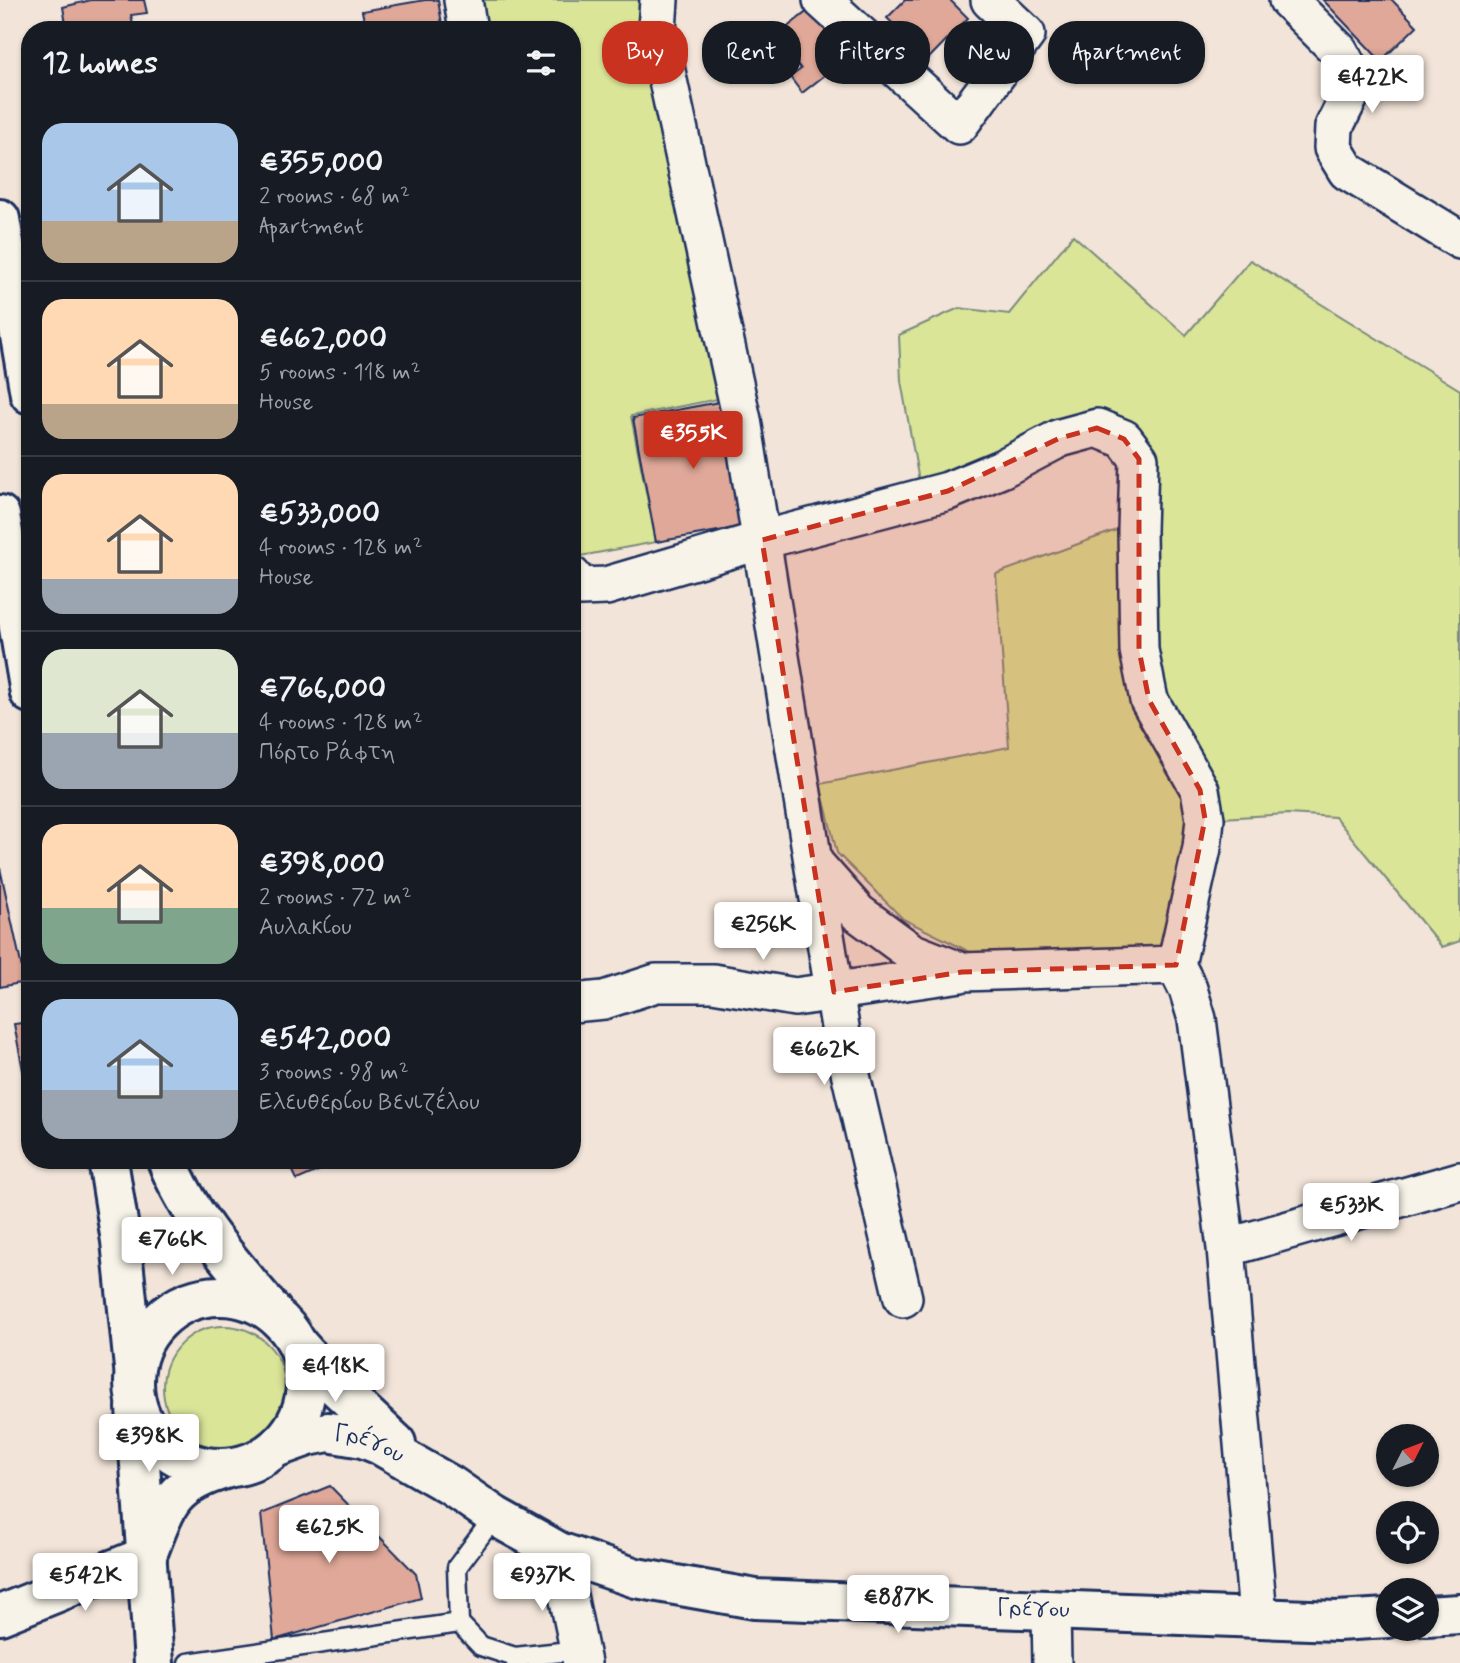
<!DOCTYPE html>
<meta charset="utf-8">
<style>
body{margin:0;font-family:Mynerve,sans-serif;background:#20242c;color:#f1f3f6;height:100vh;display:flex;flex-direction:column;font-size:26px;white-space:nowrap}
*{box-sizing:border-box;margin:0}
p{font-size:23px;color:#9ea1a6}
.icon{flex:none;width:38px;height:38px;fill:none;stroke:currentColor;stroke-width:2;stroke-linecap:round;stroke-linejoin:round}
.map{position:relative;flex:1;overflow:hidden}
.sheet{position:absolute;left:21px;top:21px;width:560px;height:1148px;display:flex;flex-direction:column;background:#171b24;border-radius:28px;box-shadow:0 2px 5px #0004}
.sheet>*{flex:none}
.banner{position:absolute;left:602px;top:21px;width:665px;height:63px;display:flex;gap:14px}
.needle{width:46px;rotate:48deg}
.tools{position:absolute;left:1376px;top:1424px;display:grid;gap:14px}
.tools a{display:grid;place-items:center;width:63px;height:63px;border-radius:50%;background:#171b24;box-shadow:0 2px 5px #0004;font-size:35px}
.price{position:absolute;translate:-50% -60px;padding:0 16px;border-radius:7px;background:#fff;color:#222;font-size:23px;line-height:46px;filter:drop-shadow(0 2px 4px #0008)}
.price::after{content:'';position:absolute;left:50%;top:42px;width:21px;height:16px;margin-left:-10px;background:inherit;clip-path:polygon(0 0,100% 0,50% 100%)}
.price.current{background:#c8321e;color:#fff}
ul{padding:0;list-style:none}
li{display:flex;align-items:center;gap:21px;height:175px;padding:0 21px}
li+li{border-top:2px solid #363941}
li span{display:grid;place-items:center;flex:none;width:196px;height:140px;border-radius:21px;color:#555}
li>.icon{margin-inline-start:auto}
span .icon{width:84px;height:84px;fill:#fffc;stroke-width:1}
li b{font-size:30px}
h2{display:flex;justify-content:space-between;align-items:center;height:84px;padding:0 21px;font-size:30px}
.pill{padding:0 24px;border-radius:28px;background:#171b24;box-shadow:0 2px 5px #0004;font-size:24px;line-height:63px}
.pill.current{background:#c8321e;color:#fff}
.map>svg:first-child{display:block}
.green{fill:#dae598;stroke:#7a8a7b;stroke-width:2}
.building{fill:#e0a898;stroke:#1b2f5e;stroke-width:2}
.lines{fill:none;stroke-linecap:round;stroke-linejoin:round}
.service-casing{stroke:#1b2f5e;stroke-width:23}
.minor-casing{stroke:#1b2f5e;stroke-width:42}
.tertiary-casing{stroke:#1b2f5e;stroke-width:44}
.secondary-casing{stroke:#1b2f5e;stroke-width:44}
.service{stroke:#f7f3e8;stroke-width:18}
.minor{stroke:#f7f3e8;stroke-width:37}
.tertiary{stroke:#f7f3e8;stroke-width:38}
.secondary{stroke:#f7f3e8;stroke-width:38}
.marked{fill:#c8321e;fill-opacity:0.2;stroke:#c8321e;stroke-width:5;stroke-dasharray:14 9;stroke-linejoin:round}
.labels{text-anchor:middle;dominant-baseline:central;stroke-width:5;stroke-linejoin:round;paint-order:stroke}
.street-label{font-size:23px;fill:#1b2f5e;stroke:#f7f3e8}
</style>
<div class="map">
<svg width="1460" height="1663" viewBox="0 0 1460 1663">
<rect width="100%" height="100%" fill="#f2e4d8"/>
<filter id="ink" filterUnits="userSpaceOnUse"><feTurbulence type="fractalNoise" baseFrequency=".0143" numOctaves="2"/><feDisplacementMap in="SourceGraphic" scale="14" xChannelSelector="R" yChannelSelector="G"/><feConvolveMatrix kernelMatrix="1 2 1 2 8 2 1 2 1" color-interpolation-filters="sRGB"/></filter>
<g filter="url(#ink)">
<path class="green" d="M466,0H650L728,397L631,416L656,542L575,557L572,543V30H472Z
M1073,235L1186,335L1250,260L1460,390V941L1442,947L1335,817L1288,814L1205,819L1180,950L974,954L903,919L837,853L820,784L1009,747L996,574L1130,525L1122,432L922,498L901,381L899,335L959,308L1009,314Z
M163 1387a61 61 0 1 1 122 0a61 61 0 1 1-122 0Z"/>
<path class="building" d="M91,0H144L147,13L131,15L134,30H67L63,7Z
M425,0H438L443,30H366L362,11Z
M905,0H950L968,18L929,58L887,18Z
M1323,0H1392L1417,26L1381,61Z
M809,10L834,41L840,37L853,53L802,93L790,77L801,69L776,36Z
M730,400L752,525L656,542L633,418Z
M0,868L25,982L0,987Z
M30,1022V1106L14,1024Z
M288,1160H343L297,1180Z
M330,1486L416,1574L421,1598L274,1640L261,1514Z"/>
<g class="lines">
<g class="service-casing">
<path id="service" d="M495,1516L457,1567L459,1623L481,1646L515,1657L516,1663
M515,1657L579,1650
M188,1663L459,1623"/>
</g>
<g class="minor-casing">
<path id="minor" d="M463,0L468,30
M659,0L657,30L742,420L813,862L858,913L911,952L962,972L1176,965L1188,989L1197,1019L1226,1248L1258,1616
M822,0L959,125L1026,34L990,0
M1288,0L1339,51L1351,73L1349,97L1334,127L1333,148L1347,171L1460,240
M572,576L580,587L606,586L762,540L948,491L1001,469L1060,438L1097,428L1124,439L1139,459L1137,531L1139,650L1149,700L1200,790L1205,819L1202,848L1176,965
M813,862L841,1033L903,1298
M572,1003L604,1000L656,983H713L795,997L961,973
M1226,1248L1460,1181
M559,1552L582,1663
M1051,1612L1052,1663"/>
</g>
<g class="tertiary-casing">
<path id="tertiary" d="M0,1615L147,1556"/>
</g>
<g class="secondary-casing">
<g id="secondary">
<path d="M0,219L30,394"/>
<path d="M0,515L30,693"/>
<path d="M108,1160L121,1241L134,1368"/>
<path d="M167,1160C189,1217 233,1265 272,1311"/>
<circle cx="220" cy="1382" r="86"/>
<path d="M298,1345L332,1383L396,1443"/>
<path d="M136,1408L154,1663"/>
<path id="s1" d="M280,1446L308,1436L328,1432L363,1438L380,1445L450,1485L495,1516L559,1552L636,1578L755,1599L1337,1621L1388,1618"/>
<path d="M149,1550C167,1503 173,1484 225,1469"/>
<path d="M1426,1616L1460,1614"/>
</g>
</g>
<use href="#service" class="service"/>
<use href="#minor" class="minor"/>
<use href="#tertiary" class="tertiary"/>
<use href="#secondary" class="secondary"/>
</g>
</g>
<path class="marked" d="M1097,428L1124,439L1139,459V650L1149,700L1200,790L1205,819L1176,965L962,972L834,992L762,540L948,491L1060,438Z"/>
<g class="labels">
<g class="street-label">
<text stroke="none"><textPath href="#s1" startOffset="93">Γρέγου</textPath></text>
<text stroke="none"><textPath href="#s1" startOffset="793">Γρέγου</textPath></text>
</g>
</g>
</svg>
<div class="tools">
<a><svg class="needle" viewBox="-14 -14 28 28"><path d="M0-13l5 13h-10z" fill="#e53935"/><path d="M0 13l5-13h-10z" fill="#9ea1a6"/></svg></a>
<a><svg class="icon" aria-label="locate" viewBox="0 0 24 24"><circle cx="12" cy="12" r="6"/><path d="M12 2v4M12 18v4M2 12h4M18 12h4"/></svg></a>
<a><svg class="icon" aria-label="layers" viewBox="0 0 24 24"><path d="M12 4l9 5-9 5-9-5zM3 14l9 5 9-5"/></svg></a>
</div>
<b class="price" style="left:1372px;top:115px">€422K</b>
<b class="price current" style="left:693px;top:471px">€355K</b>
<b class="price" style="left:763px;top:962px">€256K</b>
<b class="price" style="left:824px;top:1087px">€662K</b>
<b class="price" style="left:1351px;top:1243px">€533K</b>
<b class="price" style="left:172px;top:1277px">€766K</b>
<b class="price" style="left:335px;top:1404px">€418K</b>
<b class="price" style="left:149px;top:1474px">€398K</b>
<b class="price" style="left:329px;top:1565px">€625K</b>
<b class="price" style="left:85px;top:1613px">€542K</b>
<b class="price" style="left:542px;top:1613px">€937K</b>
<b class="price" style="left:898px;top:1635px">€887K</b>
<div class="banner">
<a class="pill current">Buy</a>
<a class="pill">Rent</a>
<a class="pill">Filters</a>
<a class="pill">New</a>
<a class="pill">Apartment</a>
</div>
<section class="sheet">
<h2>12 homes<svg class="icon" aria-label="filters" viewBox="0 0 24 24"><path d="M4 7h16M4 17h16"/><circle cx="9" cy="7" r="2"/><circle cx="15" cy="17" r="2"/></svg></h2>
<ul>
<li><span style="background:linear-gradient(#a9c7e8 70%,#b9a48a 0)"><svg class="icon" aria-label="home" viewBox="0 0 24 24"><path d="M3 11l9-7 9 7M6 9v11h12V9"/></svg></span><div><b>€355,000</b><p>2 rooms · 68 m²</p><p>Apartment</p></div></li>
<li><span style="background:linear-gradient(#ffd9b3 75%,#b9a48a 0)"><svg class="icon" aria-label="home" viewBox="0 0 24 24"><path d="M3 11l9-7 9 7M6 9v11h12V9"/></svg></span><div><b>€662,000</b><p>5 rooms · 118 m²</p><p>House</p></div></li>
<li><span style="background:linear-gradient(#ffd9b3 75%,#9aa5b1 0)"><svg class="icon" aria-label="home" viewBox="0 0 24 24"><path d="M3 11l9-7 9 7M6 9v11h12V9"/></svg></span><div><b>€533,000</b><p>4 rooms · 128 m²</p><p>House</p></div></li>
<li><span style="background:linear-gradient(#dfe7d0 60%,#9aa5b1 0)"><svg class="icon" aria-label="home" viewBox="0 0 24 24"><path d="M3 11l9-7 9 7M6 9v11h12V9"/></svg></span><div><b>€766,000</b><p>4 rooms · 128 m²</p><p>Πόρτο Ράφτη</p></div></li>
<li><span style="background:linear-gradient(#ffd9b3 60%,#7fa58c 0)"><svg class="icon" aria-label="home" viewBox="0 0 24 24"><path d="M3 11l9-7 9 7M6 9v11h12V9"/></svg></span><div><b>€398,000</b><p>2 rooms · 72 m²</p><p>Αυλακίου</p></div></li>
<li><span style="background:linear-gradient(#a9c7e8 65%,#9aa5b1 0)"><svg class="icon" aria-label="home" viewBox="0 0 24 24"><path d="M3 11l9-7 9 7M6 9v11h12V9"/></svg></span><div><b>€542,000</b><p>3 rooms · 98 m²</p><p>Ελευθερίου Βενιζέλου</p></div></li>
</ul>
</section>
</div>
